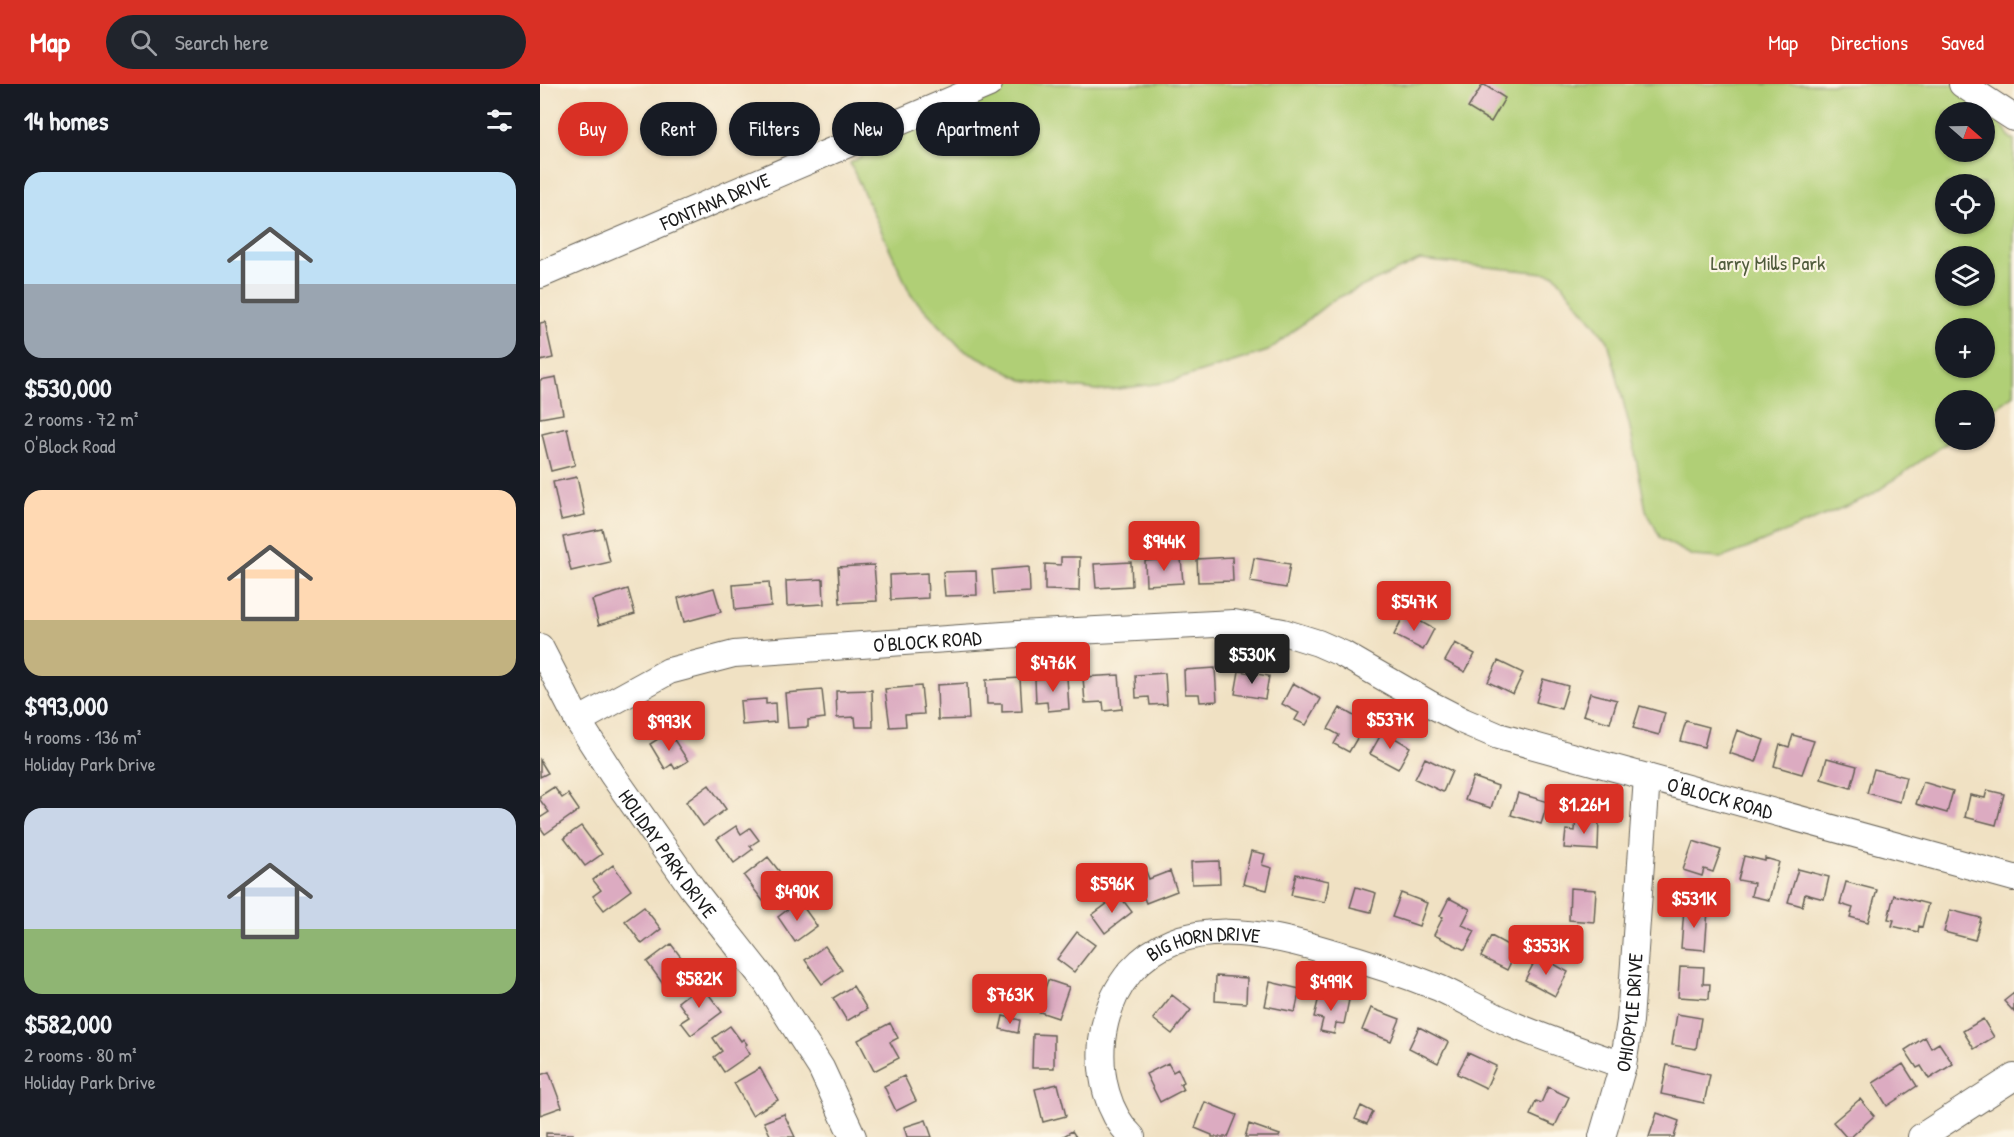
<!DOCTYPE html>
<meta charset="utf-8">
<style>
body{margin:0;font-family:"Patrick Hand",sans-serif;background:#20242c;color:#f1f3f6;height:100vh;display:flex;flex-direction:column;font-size:22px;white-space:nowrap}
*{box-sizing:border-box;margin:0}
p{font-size:20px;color:#9ea1a6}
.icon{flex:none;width:33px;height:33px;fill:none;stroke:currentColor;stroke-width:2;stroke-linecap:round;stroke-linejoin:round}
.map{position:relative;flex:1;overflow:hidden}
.drawer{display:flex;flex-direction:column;background:#171b24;width:540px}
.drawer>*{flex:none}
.banner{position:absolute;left:18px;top:18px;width:570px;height:54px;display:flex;gap:12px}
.needle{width:39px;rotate:110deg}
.tools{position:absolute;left:1395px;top:18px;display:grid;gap:12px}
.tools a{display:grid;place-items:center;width:60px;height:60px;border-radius:50%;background:#171b24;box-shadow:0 2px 4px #0004;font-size:30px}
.price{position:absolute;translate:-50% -51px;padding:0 14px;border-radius:6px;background:#d93025;color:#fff;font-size:20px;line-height:39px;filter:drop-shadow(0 2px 3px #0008)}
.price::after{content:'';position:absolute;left:50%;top:36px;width:18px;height:14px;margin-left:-9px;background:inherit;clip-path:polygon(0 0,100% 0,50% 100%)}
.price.selected{background:#222;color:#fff}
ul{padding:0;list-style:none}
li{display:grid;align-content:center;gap:12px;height:318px;padding:0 24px}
li span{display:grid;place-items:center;height:186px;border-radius:18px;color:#555}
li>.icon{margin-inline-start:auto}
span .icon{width:108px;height:108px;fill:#fffc;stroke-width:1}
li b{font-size:26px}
h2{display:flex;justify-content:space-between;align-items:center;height:72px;padding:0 24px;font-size:26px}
.pill{padding:0 21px;border-radius:27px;background:#171b24;box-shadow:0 2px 4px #0004;font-size:21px;line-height:54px}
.pill.selected{background:#d93025;color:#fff}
header{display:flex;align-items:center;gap:36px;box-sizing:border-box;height:84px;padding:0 30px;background:#d93025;color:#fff}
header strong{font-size:28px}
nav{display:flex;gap:33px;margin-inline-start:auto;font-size:21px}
.search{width:420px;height:54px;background:#20242c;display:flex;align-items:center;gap:15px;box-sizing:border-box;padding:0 21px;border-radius:33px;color:#9ea1a6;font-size:22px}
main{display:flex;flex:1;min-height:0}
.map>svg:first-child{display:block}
.green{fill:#b0cf76;stroke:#667649;stroke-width:1.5;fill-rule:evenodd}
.building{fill:#dcabc1}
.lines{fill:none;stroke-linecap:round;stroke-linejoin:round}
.minor-casing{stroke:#666156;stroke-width:28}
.minor{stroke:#fff;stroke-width:26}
.labels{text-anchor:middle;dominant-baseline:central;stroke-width:4.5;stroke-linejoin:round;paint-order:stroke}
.street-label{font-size:20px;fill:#1c1c1c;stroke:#fcf5e5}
.park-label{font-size:20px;fill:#505b3c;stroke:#fcf5e5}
</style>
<header>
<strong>Map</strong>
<div class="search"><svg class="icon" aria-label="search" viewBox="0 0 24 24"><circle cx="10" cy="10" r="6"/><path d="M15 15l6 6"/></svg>Search here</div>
<nav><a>Map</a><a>Directions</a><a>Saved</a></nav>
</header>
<main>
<section class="drawer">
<h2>14 homes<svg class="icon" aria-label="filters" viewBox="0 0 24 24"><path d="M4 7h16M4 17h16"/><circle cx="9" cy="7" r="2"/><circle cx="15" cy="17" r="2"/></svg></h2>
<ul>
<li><span style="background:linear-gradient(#bfe0f5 60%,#9aa5b1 0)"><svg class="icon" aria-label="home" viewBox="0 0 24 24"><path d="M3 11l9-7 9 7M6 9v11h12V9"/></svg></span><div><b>$530,000</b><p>2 rooms · 72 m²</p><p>O'Block Road</p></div></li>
<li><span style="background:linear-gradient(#ffd9b3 70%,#c2b280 0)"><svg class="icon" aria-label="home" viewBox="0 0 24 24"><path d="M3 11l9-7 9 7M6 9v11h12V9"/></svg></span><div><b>$993,000</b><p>4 rooms · 136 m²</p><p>Holiday Park Drive</p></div></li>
<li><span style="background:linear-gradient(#c9d6e8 65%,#8fb573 0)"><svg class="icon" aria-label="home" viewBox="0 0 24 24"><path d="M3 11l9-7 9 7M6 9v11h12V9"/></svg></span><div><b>$582,000</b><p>2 rooms · 80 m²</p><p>Holiday Park Drive</p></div></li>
</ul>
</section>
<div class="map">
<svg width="1474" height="1053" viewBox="0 0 1474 1053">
<rect width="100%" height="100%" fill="#fcf5e5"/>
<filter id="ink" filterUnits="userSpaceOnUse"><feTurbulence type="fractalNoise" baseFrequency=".0167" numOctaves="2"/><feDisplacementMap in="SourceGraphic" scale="12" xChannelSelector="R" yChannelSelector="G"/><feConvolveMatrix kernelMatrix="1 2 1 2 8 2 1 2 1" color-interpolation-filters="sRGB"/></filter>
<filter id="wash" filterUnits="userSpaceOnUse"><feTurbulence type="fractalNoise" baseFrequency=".008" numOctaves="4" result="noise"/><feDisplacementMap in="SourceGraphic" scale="24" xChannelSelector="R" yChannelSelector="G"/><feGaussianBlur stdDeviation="1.35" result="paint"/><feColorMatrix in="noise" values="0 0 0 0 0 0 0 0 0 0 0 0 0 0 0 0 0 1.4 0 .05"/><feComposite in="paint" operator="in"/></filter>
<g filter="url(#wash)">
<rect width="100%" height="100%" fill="#f0e1c3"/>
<path class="green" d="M450,0H1434L1471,55H1474V311L1445,332L1444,316H1406V356H1411L1330,412L1208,464L1181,474L1153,472L1121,455L1106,426L1090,344L1068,257L1014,190L880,176L793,216L728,267L629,298L563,307L483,296L421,264L371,211L310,79ZM1406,28H1444V68H1406ZM1406,100H1444V140H1406ZM1406,172H1444V212H1406ZM1406,244H1444V284H1406Z"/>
<g id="blocks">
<path class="building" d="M943,0L965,14L951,38L928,24Z
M5,238L13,274L0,277V239Z
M16,293L23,330L0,334V296Z
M27,344L35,381L11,387L2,350Z
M37,393L45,431L21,436L13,398Z
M62,445L70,478L31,487L23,453Z
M521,473H540L539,507L505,506V480L521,481Z
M692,473L693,497L658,498L657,475Z
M641,474L643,499L606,501L605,477Z
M714,474L750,480L746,504L710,498Z
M591,478L592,502L556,504L554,480Z
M334,481L337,517L300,519L298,483Z
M489,483L490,508L454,510L452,486Z
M436,487L437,511L405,512L403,488Z
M387,489L388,514L351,516L350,491Z
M283,495L284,520L247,522L246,497Z
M229,498L231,522L195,526L193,501Z
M174,504L181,528L144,538L138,514Z
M88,505L95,530L59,541L52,516Z
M865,529L894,545L883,566L854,551Z
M915,559L935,570L925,588L905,577Z
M958,577L983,589L973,610L948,598Z
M675,584L677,617L660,618L659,610H645L644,586Z
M699,587L729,592L725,615L695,610Z
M625,589L627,620L610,621L609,613L596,614L595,591Z
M579,591L582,625L564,627L563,618L545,619L543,593Z
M527,593L529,625L508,627L507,618L496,619L495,595Z
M480,594L482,627L462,628V620H447L446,596Z
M1003,595L1028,602L1021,625L996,618Z
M427,599L429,635L398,636L397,601Z
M753,599L781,615L766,641L755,636L759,629L742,620Z
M381,602L384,630L365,631L366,642L350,643L345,605Z
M282,606L285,634L268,636V643L248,644L245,609Z
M332,606L333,643H316L315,633L297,634L296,607Z
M1050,609L1077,616L1070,639L1043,631Z
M226,615V620L235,619L236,638L202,641L200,617Z
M1100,622L1125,629L1119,651L1093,644Z
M800,624L826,639L809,668L794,660L799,651L788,645Z
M1146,637L1169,643L1164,663L1140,657Z
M1197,646L1224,656L1216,678L1189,669Z
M843,647L870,663L858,685L830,670Z
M129,648L148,677L135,685L132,680L125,685L110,660Z
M1253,651L1274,657L1262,690L1234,682L1240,660L1249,663Z
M885,674L912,687L903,708L875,695Z
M1287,674L1317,682L1311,704L1281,695Z
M0,676L8,689L0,693Z
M1334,685L1366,693L1360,718L1327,709Z
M933,693L958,702L951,724L925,716Z
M1383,698L1413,707L1407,729L1376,720Z
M169,701L186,725L163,742L146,718Z
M14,703L22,714L28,710L39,726L5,750L0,743V734L9,728L0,716V712Z
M1447,706L1464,710L1456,741L1425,733L1430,711L1445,714Z
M978,709L1008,718L1001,740L971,731Z
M1036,733L1059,735L1058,766L1024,764L1026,746L1035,747Z
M41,742L62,770L45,782L24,754Z
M196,742L201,750L210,744L219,756L210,762L213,765L194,779L177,755Z
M1153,757L1181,766L1173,788L1164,785L1162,792L1143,786Z
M711,767L725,770L722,781L732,784L727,806L703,800Z
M1204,772L1225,777V774L1239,778L1229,816L1211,812L1214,799L1198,796Z
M228,773L251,802L226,821L204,792Z
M679,777L680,799L652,800L651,778Z
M73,781L91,806L64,826L53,812L61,806L53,796Z
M604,782L609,795L630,787L637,807L606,819L593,786Z
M1258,785L1289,793L1284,815L1265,810L1262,822L1248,818Z
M756,790L789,797L785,818L751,811Z
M1306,798L1337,806L1328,838L1310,833L1313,824L1300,820Z
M816,803L836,809L831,828L810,823Z
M1030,804L1056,806L1054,838L1029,836Z
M861,809L887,819L879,842L852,833Z
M579,811L592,828L565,849L552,831Z
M1354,811L1388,820L1382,843L1379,842L1378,848L1352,842L1354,836L1348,835Z
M909,814L930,825L922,841L935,847L925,866L894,851L903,833L900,832Z
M259,817L277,842L255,858L238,833Z
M104,823L121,845L102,860L85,837Z
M1144,824L1168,826L1165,866L1141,864Z
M1410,826L1441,834L1435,856L1404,848Z
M537,848L555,861L534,888L517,875Z
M951,852L977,866L967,886L941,873Z
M131,860L153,889L128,907L107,878Z
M285,862L302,886L282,900L265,876Z
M998,871L1028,888L1015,912L985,896Z
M1140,882L1164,883L1163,900H1170L1169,915L1138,913Z
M676,892L707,894L706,919L675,917Z
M508,896L529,903L518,934L497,927Z
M730,898L760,905L755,928L725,922Z
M161,900L182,928L151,951L141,938L149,933L138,918Z
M313,902L327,925L307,937L293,914Z
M780,909L809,916L804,940L796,939L794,950L780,947L783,935L774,933Z
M1474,909V928L1464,917Z
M632,911L651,926L632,950L613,935Z
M831,924L860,935L851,957L822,946Z
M1137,930L1161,934L1156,965L1132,961Z
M463,932L480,936L478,949L460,945Z
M1443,935L1454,953L1434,965L1423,947Z
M350,939L358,954L350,958L359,974L334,987L318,956Z
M190,942L201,957L203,955L207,960L205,962L210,970L184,988L174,973L182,967L173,954Z
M879,943L908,958L898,979L869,964Z
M493,950L514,951V984H492Z
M1385,953L1391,964L1399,959L1413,980L1389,995L1381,982L1377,984L1365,966Z
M928,969L956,982L946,1004L917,990Z
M628,979L633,988L638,985L644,998L640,1000L643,1006L620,1018L606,990Z
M1363,980L1377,1002L1347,1022L1333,999Z
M1127,981L1170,991L1164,1019L1121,1010Z
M220,984L238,1016L212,1031L194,999Z
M9,988L22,1023L0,1031V991Z
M364,992L376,1017L356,1027L344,1002Z
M518,1000L526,1032L503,1038L495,1005Z
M1008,1003L1029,1013L1015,1042L990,1031L996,1017L1001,1019Z
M1320,1015L1334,1032L1311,1053H1306L1293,1038Z
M665,1018L697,1031L688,1053H672V1051L655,1044Z
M821,1022L833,1028L827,1040L815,1035Z
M1117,1029L1139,1037L1134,1053H1109Z
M244,1030L255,1053H231L224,1038Z
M386,1036L392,1053H367L364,1043Z
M709,1040L740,1051L739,1053H705Z
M532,1047L536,1053H522Z
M6,1049L33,1050L32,1053H6Z"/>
</g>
</g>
<g filter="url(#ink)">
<use href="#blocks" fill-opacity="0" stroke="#666156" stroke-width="1.5"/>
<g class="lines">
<g class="minor-casing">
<g id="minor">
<path d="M1422,0L1474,34"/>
<path id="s1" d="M0,191L449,0"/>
<path id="s2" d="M0,563L38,637L129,587L194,570L478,550L694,539L743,548L778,559L803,570L888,619L923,637L958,652L1474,794"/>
<path id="s3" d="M38,637L72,690L152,804L226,898L281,984L313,1053"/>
<path id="s4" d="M592,1053C567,1029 559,991 562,957C565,931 574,907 591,887C643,829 727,849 791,868C828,878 864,890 899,904C925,916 950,931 976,942C1011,957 1047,969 1083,981"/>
<path id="s5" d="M1062,1053L1083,981L1090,937L1107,693"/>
<path d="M1381,1053L1474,993"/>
</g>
</g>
<use href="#minor" class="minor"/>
</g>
</g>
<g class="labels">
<g class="street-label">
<text stroke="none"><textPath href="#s1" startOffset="190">FONTANA DRIVE</textPath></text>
<text stroke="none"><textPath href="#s2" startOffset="448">O'BLOCK ROAD</textPath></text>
<text stroke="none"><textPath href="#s2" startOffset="1275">O'BLOCK ROAD</textPath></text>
<text stroke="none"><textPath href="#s3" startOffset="160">HOLIDAY PARK DRIVE</textPath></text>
<text stroke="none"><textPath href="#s4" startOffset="262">BIG HORN DRIVE</textPath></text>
<text stroke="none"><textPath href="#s5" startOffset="128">OHIOPYLE DRIVE</textPath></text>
</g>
<g class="park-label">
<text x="1228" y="178">Larry Mills Park</text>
</g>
</g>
</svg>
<div class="tools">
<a><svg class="needle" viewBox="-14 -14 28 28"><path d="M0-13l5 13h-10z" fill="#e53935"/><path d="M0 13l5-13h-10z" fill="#9ea1a6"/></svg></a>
<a><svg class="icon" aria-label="locate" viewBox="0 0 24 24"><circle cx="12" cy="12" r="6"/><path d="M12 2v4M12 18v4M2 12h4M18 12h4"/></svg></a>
<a><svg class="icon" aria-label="layers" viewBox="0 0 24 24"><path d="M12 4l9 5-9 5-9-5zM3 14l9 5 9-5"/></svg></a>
<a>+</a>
<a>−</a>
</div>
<b class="price" style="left:624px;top:488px">$944K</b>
<b class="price" style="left:874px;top:548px">$547K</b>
<b class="price selected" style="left:712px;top:601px">$530K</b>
<b class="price" style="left:513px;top:609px">$476K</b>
<b class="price" style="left:850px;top:666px">$537K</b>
<b class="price" style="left:129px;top:668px">$993K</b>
<b class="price" style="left:1044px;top:751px">$1.26M</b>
<b class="price" style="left:572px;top:830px">$596K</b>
<b class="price" style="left:257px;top:838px">$490K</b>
<b class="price" style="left:1154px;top:845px">$531K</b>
<b class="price" style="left:1006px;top:892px">$353K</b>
<b class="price" style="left:159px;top:925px">$582K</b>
<b class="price" style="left:791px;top:928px">$499K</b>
<b class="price" style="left:470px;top:941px">$763K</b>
<div class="banner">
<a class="pill selected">Buy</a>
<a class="pill">Rent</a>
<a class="pill">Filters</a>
<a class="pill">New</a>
<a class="pill">Apartment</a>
</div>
</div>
</main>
